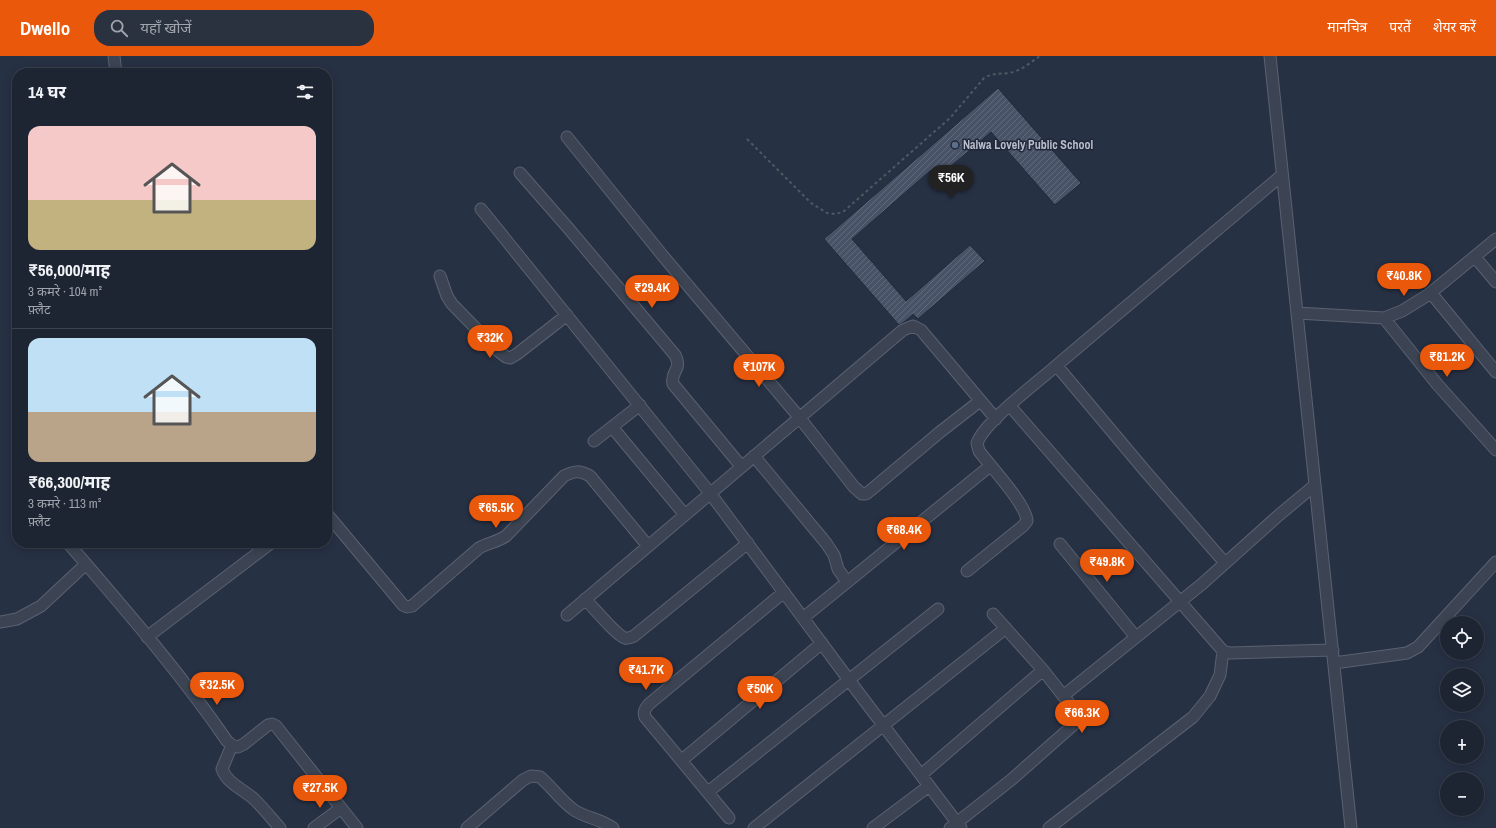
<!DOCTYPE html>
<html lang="hi">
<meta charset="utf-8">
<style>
body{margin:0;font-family:"Archivo Narrow","Noto Sans Devanagari",sans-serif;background:#2a313f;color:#f1f3f6;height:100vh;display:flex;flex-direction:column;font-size:15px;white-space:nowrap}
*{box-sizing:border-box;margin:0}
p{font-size:13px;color:#a0a5ac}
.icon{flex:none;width:22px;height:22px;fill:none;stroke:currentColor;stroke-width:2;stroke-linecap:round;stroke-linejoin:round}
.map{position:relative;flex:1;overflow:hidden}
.side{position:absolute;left:12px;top:12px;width:320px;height:480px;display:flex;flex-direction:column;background:#1d2533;border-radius:16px;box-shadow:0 2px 10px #0003,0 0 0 1px #3b424e}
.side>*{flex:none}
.fabs{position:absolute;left:1440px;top:560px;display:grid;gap:8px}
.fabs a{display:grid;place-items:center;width:44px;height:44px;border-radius:50%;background:#1d2533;box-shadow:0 2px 10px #0003,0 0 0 1px #3b424e;font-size:20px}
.price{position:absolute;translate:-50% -34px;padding:0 9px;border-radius:14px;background:#ea580c;color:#fff;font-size:13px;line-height:26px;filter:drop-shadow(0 1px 2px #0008)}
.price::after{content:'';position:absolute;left:50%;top:24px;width:12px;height:9px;margin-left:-6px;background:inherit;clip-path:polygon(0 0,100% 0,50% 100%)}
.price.active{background:#222;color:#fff}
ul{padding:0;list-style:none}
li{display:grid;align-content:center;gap:8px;height:212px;padding:0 16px}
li+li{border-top:1px solid #3b424e}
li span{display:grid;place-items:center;height:124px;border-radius:12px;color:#555}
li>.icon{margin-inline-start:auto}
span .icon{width:72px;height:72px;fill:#fffc;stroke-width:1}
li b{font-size:17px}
h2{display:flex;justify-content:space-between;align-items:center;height:48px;padding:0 16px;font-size:17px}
header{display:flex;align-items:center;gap:24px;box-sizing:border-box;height:56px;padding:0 20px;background:#ea580c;color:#fff}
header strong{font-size:19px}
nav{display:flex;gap:22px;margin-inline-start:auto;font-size:14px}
.search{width:280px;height:36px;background:#2a313f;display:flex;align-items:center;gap:10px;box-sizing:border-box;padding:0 14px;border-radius:16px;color:#a0a5ac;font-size:15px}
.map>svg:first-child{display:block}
.building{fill:url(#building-hatch);stroke:#222a3b}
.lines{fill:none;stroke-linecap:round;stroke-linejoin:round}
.street-casing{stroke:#5a6171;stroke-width:13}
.path{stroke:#485c61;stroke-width:2;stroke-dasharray:3 3;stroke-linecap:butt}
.street{stroke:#3c4453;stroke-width:11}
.service-dot{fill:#5c6f8a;stroke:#202839;stroke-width:1.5}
.labels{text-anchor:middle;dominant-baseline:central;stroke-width:3;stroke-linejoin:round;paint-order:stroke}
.poi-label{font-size:12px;font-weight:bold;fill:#b9bfcd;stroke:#202839;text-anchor:start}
</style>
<header>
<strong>Dwello</strong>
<div class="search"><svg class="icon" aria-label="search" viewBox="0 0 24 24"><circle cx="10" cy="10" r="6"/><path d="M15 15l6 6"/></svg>यहाँ खोजें</div>
<nav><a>मानचित्र</a><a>परतें</a><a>शेयर करें</a></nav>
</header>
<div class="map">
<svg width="1496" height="772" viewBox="0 0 1496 772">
<defs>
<pattern id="building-hatch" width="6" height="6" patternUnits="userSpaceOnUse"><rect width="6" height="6" fill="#485368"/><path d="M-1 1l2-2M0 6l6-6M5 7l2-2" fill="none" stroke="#606a7c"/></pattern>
</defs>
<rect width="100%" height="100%" fill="#273144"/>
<path class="building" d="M998,32L1081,127L1055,149L991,76L937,122L931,114L852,183L906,245L970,189L985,205L918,263L913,258L904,266L899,269L824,183Z"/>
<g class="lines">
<g class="street-casing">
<path id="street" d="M114,0L116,17
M1270,0L1351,772
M567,81L663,200L799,361L854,431L862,438H866L871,434L940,376L980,345
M520,117L569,173L675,299C683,315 670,314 673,328L741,410
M481,153L710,437L849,624L961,772
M1475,201L1496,226
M440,220L447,240L452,248L497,294L506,301L510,302L517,298L567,259
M1431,237L1496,316
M1297,257L1384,262L1402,255L1428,239L1496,183
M1384,262L1437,328L1496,394
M1057,310L1146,416L1225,507
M1010,350L1223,595L1230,597L1333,594
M612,371L685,459
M594,385L640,349
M754,400L826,487L834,499L838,513L847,526
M327,458L403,549L407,551L412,550L479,492C488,487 497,486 506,480L564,420C574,415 579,414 590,420L648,490
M68,487C123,551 179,615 227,685L232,689L238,691L244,688L268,669L272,668L276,670L357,772
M1060,488L1135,580
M967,515L1023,470L1027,465C1026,448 991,411 979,395L977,387C986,364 1037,327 1057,309C1132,245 1207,182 1282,119
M585,543C593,551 617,580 625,582C628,583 631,581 634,580L748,487
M567,559L903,274L913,270L921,274L996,363
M803,562L990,410
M0,566L17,563L41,550L86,508
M147,581L271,487
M1334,607L1407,597L1418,591L1496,506
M1063,640L1202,528L1279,459L1315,429
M232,689L222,713C228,729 244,733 255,744C264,753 272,763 280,772
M682,704L822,587
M921,719L1043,614
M708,736L938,553
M729,762L645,661C643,656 645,653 649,648L784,536
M314,772L341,752
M467,772L523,724L531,720L540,721C552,731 561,745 574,754C586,762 601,763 613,772
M754,772L1006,572
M873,772L929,730
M950,772L1011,724L1079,664V660L1043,614L993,558
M1049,772L1193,661L1210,640L1220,619L1223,595"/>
</g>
<path class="path" d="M747,83L811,147L827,157L835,158L843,156L950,62L984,22C993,17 1000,18 1009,17C1021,15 1031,6 1040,0"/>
<use href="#street" class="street"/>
</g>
<circle class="service-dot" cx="955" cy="89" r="4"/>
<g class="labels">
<g class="poi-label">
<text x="963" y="89">Nalwa Lovely Public School</text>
</g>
</g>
</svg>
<div class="fabs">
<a><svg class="icon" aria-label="locate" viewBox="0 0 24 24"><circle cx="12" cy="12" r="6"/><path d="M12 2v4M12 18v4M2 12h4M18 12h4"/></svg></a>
<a><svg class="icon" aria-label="layers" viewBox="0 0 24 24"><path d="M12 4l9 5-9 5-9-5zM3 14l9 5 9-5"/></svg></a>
<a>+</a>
<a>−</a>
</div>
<b class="price active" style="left:951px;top:143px">₹56K</b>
<b class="price" style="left:1404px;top:241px">₹40.8K</b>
<b class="price" style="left:652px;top:253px">₹29.4K</b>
<b class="price" style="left:490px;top:303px">₹32K</b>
<b class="price" style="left:1447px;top:322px">₹81.2K</b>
<b class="price" style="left:759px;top:332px">₹107K</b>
<b class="price" style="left:496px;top:473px">₹65.5K</b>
<b class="price" style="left:904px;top:495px">₹68.4K</b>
<b class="price" style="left:1107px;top:527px">₹49.8K</b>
<b class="price" style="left:646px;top:635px">₹41.7K</b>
<b class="price" style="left:217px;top:650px">₹32.5K</b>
<b class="price" style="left:760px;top:654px">₹50K</b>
<b class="price" style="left:1082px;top:678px">₹66.3K</b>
<b class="price" style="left:320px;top:753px">₹27.5K</b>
<section class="side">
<h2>14 घर<svg class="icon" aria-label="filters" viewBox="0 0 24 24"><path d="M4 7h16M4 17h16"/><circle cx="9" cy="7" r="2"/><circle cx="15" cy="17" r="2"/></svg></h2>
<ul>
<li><span style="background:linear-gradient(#f6c9c9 60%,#c2b280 0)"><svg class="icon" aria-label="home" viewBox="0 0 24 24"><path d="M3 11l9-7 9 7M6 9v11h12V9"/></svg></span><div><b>₹56,000/माह</b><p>3 कमरे · 104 m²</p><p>फ़्लैट</p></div></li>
<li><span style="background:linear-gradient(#bfe0f5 60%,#b9a48a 0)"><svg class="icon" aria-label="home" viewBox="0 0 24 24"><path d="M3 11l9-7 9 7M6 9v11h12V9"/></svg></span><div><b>₹66,300/माह</b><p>3 कमरे · 113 m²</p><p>फ़्लैट</p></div></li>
</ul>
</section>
</div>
